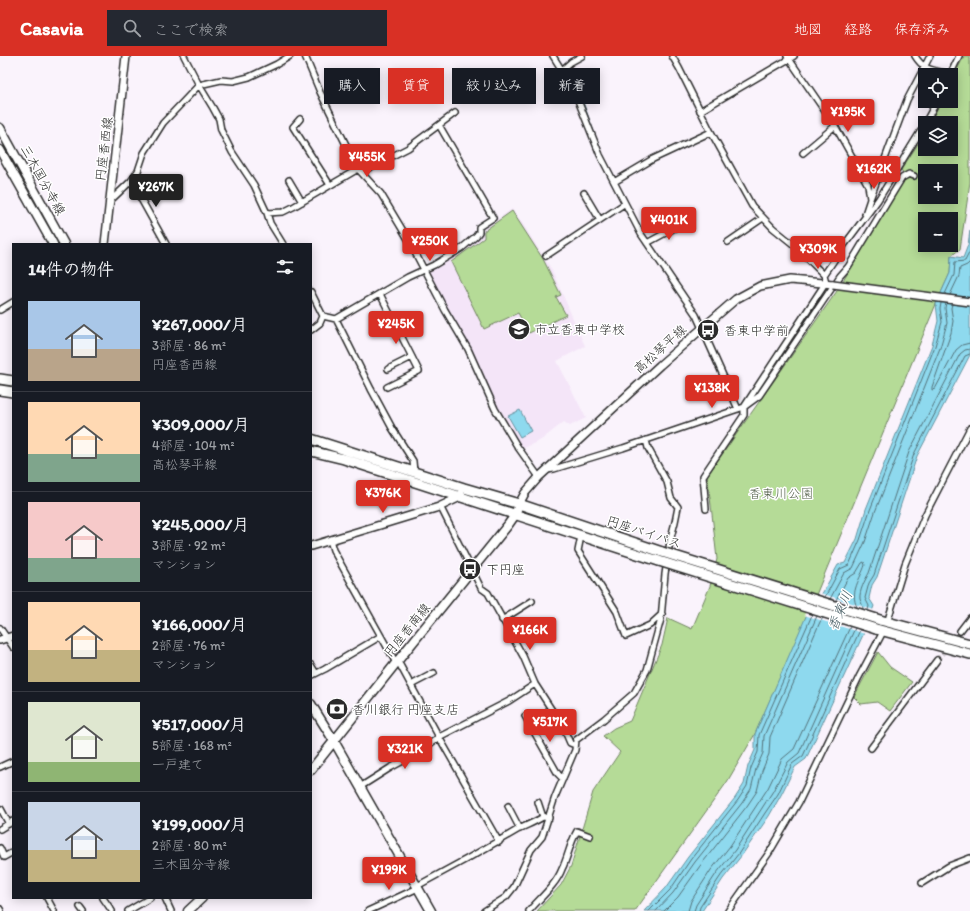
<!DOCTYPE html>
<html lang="ja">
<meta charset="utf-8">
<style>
body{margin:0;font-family:Itim,"Klee One",sans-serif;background:#242831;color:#f1f3f6;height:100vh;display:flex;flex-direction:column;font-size:15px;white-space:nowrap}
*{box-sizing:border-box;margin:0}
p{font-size:13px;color:#9ea1a6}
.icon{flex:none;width:22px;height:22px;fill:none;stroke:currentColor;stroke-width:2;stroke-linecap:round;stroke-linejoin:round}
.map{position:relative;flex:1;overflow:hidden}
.sheet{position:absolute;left:12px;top:187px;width:300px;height:656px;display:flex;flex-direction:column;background:#171b24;border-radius:0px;box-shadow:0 2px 10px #0003}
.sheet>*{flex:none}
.top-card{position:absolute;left:324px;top:12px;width:380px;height:36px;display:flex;gap:8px}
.controls{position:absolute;left:918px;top:12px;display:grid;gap:8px}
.controls a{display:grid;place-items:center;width:40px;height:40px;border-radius:0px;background:#171b24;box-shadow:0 2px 10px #0003;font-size:20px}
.price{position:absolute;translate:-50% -34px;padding:0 9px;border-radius:4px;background:#d93025;color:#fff;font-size:13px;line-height:26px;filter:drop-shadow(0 1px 2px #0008)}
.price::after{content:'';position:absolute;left:50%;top:24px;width:12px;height:9px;margin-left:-6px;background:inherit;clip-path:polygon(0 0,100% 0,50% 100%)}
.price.current{background:#222;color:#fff}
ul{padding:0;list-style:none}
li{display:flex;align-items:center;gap:12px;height:100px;padding:0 16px}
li+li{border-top:1px solid #363941}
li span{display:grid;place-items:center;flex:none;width:112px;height:80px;border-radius:0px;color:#555}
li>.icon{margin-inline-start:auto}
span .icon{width:48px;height:48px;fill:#fffc;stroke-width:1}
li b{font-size:17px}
h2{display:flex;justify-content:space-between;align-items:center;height:48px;padding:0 16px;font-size:17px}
.pill{padding:0 14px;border-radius:0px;background:#171b24;box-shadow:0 2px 10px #0003;font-size:14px;line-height:36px}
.pill.current{background:#d93025;color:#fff}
header{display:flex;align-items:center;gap:24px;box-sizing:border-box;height:56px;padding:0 20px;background:#d93025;color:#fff}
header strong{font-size:19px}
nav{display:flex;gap:22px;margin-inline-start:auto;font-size:14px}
.search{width:280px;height:36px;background:#242831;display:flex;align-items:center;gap:10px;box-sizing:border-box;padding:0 14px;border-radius:0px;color:#9ea1a6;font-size:15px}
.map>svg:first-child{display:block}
.built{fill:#f4e5f8}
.green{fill:#b5db97;stroke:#708361;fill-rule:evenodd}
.water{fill:#8ed9ee;stroke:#6693a0}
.pier{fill:#faf3fc}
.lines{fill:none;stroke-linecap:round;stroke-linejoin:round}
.shore{stroke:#537179;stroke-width:1}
.stream{stroke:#6693a0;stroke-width:2}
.minor-tunnel{stroke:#d1cbd2;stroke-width:5;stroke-dasharray:5 2.5;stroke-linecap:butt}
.minor-casing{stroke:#2b2b2b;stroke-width:8}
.secondary-casing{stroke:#2b2b2b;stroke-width:10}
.primary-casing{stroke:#2b2b2b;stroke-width:11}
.trunk-casing{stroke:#2b2b2b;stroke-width:12}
.minor{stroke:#fff;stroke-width:5}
.secondary{stroke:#fff;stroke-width:7}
.primary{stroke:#fff;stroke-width:8}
.trunk{stroke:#fff;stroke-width:9}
.secondary-bridge-casing{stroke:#2b2b2b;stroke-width:10;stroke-linecap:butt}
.trunk-bridge-casing{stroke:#2b2b2b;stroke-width:12;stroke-linecap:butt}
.secondary-bridge{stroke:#fff;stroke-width:7}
.trunk-bridge{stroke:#fff;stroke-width:9}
.labels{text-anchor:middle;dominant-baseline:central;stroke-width:3;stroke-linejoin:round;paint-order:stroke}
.street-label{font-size:13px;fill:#2b2b2b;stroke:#fff}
.poi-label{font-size:13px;fill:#2b2b2b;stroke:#fff;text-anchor:start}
.park-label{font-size:13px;fill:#54604b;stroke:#fff}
.water-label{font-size:14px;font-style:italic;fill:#495f66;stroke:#fff}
</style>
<header>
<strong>Casavia</strong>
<div class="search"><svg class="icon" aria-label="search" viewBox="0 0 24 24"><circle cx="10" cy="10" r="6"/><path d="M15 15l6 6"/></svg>ここで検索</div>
<nav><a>地図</a><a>経路</a><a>保存済み</a></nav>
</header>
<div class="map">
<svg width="970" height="855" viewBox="0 0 970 855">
<rect width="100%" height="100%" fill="#faf3fc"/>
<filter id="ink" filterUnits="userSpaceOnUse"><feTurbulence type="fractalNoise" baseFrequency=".025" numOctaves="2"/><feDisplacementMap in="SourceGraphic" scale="8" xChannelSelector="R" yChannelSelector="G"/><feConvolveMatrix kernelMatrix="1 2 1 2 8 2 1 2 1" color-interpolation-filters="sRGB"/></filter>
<g filter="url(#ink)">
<path class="built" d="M512,153L519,162L552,214L585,290L557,305L586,362L570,370L564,366L541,384L522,393L496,352L470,291L451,257H449L427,215L462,195L480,180L481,174Z"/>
<path class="green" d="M964,0H970V126L960,193L951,200L950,217L936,248L811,551L755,678L727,726L635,855H537L561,829L571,810L593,736L620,696L603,680L614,672L630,665L662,589L668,562L692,573L710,530L717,503L711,449L707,420L837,235L906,120L901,114L925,77V93H951V67H930L941,45H951V26ZM925,115H951V141H925ZM925,163H951V189H925Z
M512,155L543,203L561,239L556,241L566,259L529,277L518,257L484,273L451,206L484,182V175Z
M878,596L890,611L912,626L890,655L877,646L861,648L854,641Z"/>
<path class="water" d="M970,174V299L917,400L877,521L872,529L869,542L874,550L863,579L806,703L795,711L781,739L769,760L742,799L723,823L702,855H644L666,832L688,801L735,742L744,728L748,710L755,694V678L807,558L823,536L838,509L845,507L857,483L866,453L932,289L938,265L936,248L950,217L951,200L963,202L968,189Z
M520,354L531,375L520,381L508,360Z"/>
<path class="pier" d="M820,537L874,554L865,578L804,559Z"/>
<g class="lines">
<path class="shore" d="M945,238L954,219L955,206L965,205L970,195
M950,239L959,220L960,212L967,209L970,206
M952,248L951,252L953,265L951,277L932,331V334L935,333L956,294L962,289L970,287
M825,541L840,513L849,509L860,484L870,454L935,290L942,266L940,253L941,247
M830,543L844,517L853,512L865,486L875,456L940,292L947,267L945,252L946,247
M836,544L848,522L856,517L862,507L864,506L865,509C861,522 849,536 857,551
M863,553C863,549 861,547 860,543C859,535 865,524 869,517L909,396L960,298L965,294L970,293
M868,554L869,550L865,542L869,527L874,519L914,398L965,300L970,298
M649,855L670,834L691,803L738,744L747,730L751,712L758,696L759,679L812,559
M656,855L673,837L695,806L742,747L751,733L756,713L763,697L764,680L817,560
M664,855L678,841L700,810L747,750L757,735L762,715L769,698L770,681L820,566L823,562
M688,855L691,845L711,814L730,790L768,732L782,703L794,693L850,571
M694,855L696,849L716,818L735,794L773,735L788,706L799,697L855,572
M699,855L700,851L720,821L739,797L765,757L778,738L792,708L803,700L860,574"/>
<path class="stream" d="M556,0L578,34L594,77"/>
<path class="minor-tunnel" d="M937,604L960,575"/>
<g class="minor-casing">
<path id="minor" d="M184,0L199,29L213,52L219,63L221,74L232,96L254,129L267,157L270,167L283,188
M305,0L320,36L358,113L381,138L408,183L445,254L468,293L495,353L517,390L539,421
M553,0L573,32L600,99L641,178L696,259L738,353
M672,0L679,12L711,76L752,150L773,172L794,189L824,219
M787,0L835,70L868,129L870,143L865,158
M915,0C924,15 934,14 950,18
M562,14L571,6L582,0
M950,19L959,0
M700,55L794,0
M300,63L293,71L330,129
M925,67L937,45
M803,97L835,70
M289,124L302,146
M131,125L166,188
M614,126L653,103L711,76
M584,137L600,164
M870,143L907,44L930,0
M109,146L131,125L138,115L144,97L163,67L199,29L221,24L233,25L249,21L277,8L290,0
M267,157L283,156L293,151L358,113L365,114L408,92L455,57
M728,186L763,162
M647,187L682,168
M546,200L624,148
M311,236L323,260L320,267L311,274
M380,238L419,315L387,331
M0,254L13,246
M323,260L336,263L408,221L434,209L462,192L476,180L479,176V171L493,162L439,69
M336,263L371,333L392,372L413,405L414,416
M388,313L412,301
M547,414L554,413L623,392L744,351L826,226L824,219L845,188L878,144L925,68
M440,450L481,532L488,537L523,600L535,628L564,673L570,687L575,689
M706,453L703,420L744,359V351L759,340L840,220L848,211L902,122L909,118L914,120
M581,480L578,495L617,556L626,580L650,569L662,558
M330,484L333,494L396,607L400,609L439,681L499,786
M502,564L532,545
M887,567L905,508L925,459L970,372
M0,572L13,591
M960,575L970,562
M311,609L316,617
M311,620L325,613L381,580
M411,629L434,617
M525,660L558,718L563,723
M871,692L937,604
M0,711L13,705
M360,731L390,712L418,697L439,681L509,645L535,628
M538,746L543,761
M508,750L520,773
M1,753L9,768
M0,773L13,765
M0,792L4,801L13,796
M922,827L949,810L970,802
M417,830C451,812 485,793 519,773C527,769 535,766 543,761L549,762
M47,842L54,855
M103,842L112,855
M165,842L171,855
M80,851L83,855
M0,853L1,855
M128,855L150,842
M368,855L418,832
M484,855L506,841L514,831L531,794L542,781L555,741L575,694L576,684L604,663L634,637L647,614L661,563L665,518L670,485L675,466L678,451L671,442L667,426L648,392L646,384
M529,855C540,842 556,829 562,813C568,801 570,787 577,775L590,780
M728,855L769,797L799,746L859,621L884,574"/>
</g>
<g class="secondary-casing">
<path id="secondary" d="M105,188L126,0
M519,448L525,437L539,421L660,309L736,243L760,230L790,224L833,228
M311,490L439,451L460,441L461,438
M0,584L13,580"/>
</g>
<g class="primary-casing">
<path id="primary" d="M0,72L64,188
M0,94L53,188
M311,648L334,685L431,855
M311,714L396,607L508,469L515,459L519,448
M188,855L202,842"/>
</g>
<g class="trunk-casing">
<path id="trunk" d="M0,323L13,325
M0,334L13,336
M311,383L464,432L519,448L662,496
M311,395L344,403L659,505
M880,564L970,588
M876,573L970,598"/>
</g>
<use href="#minor" class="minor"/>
<use href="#secondary" class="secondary"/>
<use href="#primary" class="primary"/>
<use href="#trunk" class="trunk"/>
<g class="secondary-bridge-casing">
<path id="secondary-bridge" d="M833,228L970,246"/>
</g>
<g class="trunk-bridge-casing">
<path id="trunk-bridge" d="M662,496L880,564
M659,505L876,573"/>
</g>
<use href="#secondary-bridge" class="secondary-bridge"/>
<use href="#trunk-bridge" class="trunk-bridge"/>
</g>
</g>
<defs>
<g id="school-disc" transform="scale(1.15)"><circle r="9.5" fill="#2b2b2b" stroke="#fff"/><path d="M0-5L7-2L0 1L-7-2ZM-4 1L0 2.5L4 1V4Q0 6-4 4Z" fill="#fff"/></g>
<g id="bus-disc" transform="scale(1.15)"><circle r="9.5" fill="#2b2b2b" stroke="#fff"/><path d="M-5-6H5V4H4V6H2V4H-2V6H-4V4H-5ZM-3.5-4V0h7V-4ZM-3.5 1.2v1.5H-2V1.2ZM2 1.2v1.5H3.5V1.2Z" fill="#fff"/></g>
<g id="bank-disc" transform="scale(1.15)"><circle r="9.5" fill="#2b2b2b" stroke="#fff"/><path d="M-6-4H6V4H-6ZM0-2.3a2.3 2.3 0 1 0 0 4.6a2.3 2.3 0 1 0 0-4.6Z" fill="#fff"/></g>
</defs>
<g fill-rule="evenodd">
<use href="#school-disc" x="519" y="273"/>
<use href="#bus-disc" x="708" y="274"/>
<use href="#bus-disc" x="470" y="513"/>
<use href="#bank-disc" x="337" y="653"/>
</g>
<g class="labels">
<g class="street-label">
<text transform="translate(104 93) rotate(-83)">円座香西線</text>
<text transform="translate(43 124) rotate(61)">三木国分寺線</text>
<text transform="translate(660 293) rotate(-42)">高松琴平線</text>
<text transform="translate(644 476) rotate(18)">円座バイパス</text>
<text transform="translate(407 574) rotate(-51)">円座香南線</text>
</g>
<g class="poi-label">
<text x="534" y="273">市立香東中学校</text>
<text x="724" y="274">香東中学前</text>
<text x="486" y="513">下円座</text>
<text x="352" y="653">香川銀行 円座支店</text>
</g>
<g class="park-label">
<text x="781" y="437">香東川公園</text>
</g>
<g class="water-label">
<text transform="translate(840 555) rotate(-67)">香東川</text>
</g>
</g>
</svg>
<div class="controls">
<a><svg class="icon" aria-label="locate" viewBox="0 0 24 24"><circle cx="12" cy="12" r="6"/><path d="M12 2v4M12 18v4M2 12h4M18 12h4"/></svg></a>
<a><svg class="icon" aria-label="layers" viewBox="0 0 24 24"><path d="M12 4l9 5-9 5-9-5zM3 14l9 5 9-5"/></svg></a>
<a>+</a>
<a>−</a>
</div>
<b class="price" style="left:848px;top:77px">¥195K</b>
<b class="price" style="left:367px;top:122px">¥455K</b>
<b class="price" style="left:874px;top:134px">¥162K</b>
<b class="price current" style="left:156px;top:152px">¥267K</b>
<b class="price" style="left:669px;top:185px">¥401K</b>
<b class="price" style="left:430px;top:206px">¥250K</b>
<b class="price" style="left:818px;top:214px">¥309K</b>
<b class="price" style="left:396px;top:289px">¥245K</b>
<b class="price" style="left:712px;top:353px">¥138K</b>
<b class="price" style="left:383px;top:458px">¥376K</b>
<b class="price" style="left:530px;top:595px">¥166K</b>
<b class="price" style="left:550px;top:687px">¥517K</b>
<b class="price" style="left:405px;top:714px">¥321K</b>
<b class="price" style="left:389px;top:835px">¥199K</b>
<div class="top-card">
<a class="pill">購入</a>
<a class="pill current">賃貸</a>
<a class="pill">絞り込み</a>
<a class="pill">新着</a>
</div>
<section class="sheet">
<h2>14件の物件<svg class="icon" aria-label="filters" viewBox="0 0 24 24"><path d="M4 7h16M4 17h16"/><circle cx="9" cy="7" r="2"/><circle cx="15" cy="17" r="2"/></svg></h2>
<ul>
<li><span style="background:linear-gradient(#a9c7e8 60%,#b9a48a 0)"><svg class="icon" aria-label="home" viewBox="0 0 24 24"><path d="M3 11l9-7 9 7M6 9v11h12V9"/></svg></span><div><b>¥267,000/月</b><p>3部屋 · 86 m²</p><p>円座香西線</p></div></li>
<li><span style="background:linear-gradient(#ffd9b3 65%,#7fa58c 0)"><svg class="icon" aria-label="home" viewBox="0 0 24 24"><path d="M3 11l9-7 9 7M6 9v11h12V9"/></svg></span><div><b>¥309,000/月</b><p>4部屋 · 104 m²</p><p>高松琴平線</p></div></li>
<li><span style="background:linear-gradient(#f6c9c9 70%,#7fa58c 0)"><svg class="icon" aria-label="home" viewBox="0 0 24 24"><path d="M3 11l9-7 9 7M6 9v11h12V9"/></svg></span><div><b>¥245,000/月</b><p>3部屋 · 92 m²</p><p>マンション</p></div></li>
<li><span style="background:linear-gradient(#ffd9b3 60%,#c2b280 0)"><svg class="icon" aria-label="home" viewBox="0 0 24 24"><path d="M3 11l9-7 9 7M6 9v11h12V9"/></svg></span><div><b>¥166,000/月</b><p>2部屋 · 76 m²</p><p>マンション</p></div></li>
<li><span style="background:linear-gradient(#dfe7d0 75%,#8fb573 0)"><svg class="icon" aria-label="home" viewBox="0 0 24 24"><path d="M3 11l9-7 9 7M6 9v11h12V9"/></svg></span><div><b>¥517,000/月</b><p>5部屋 · 168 m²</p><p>一戸建て</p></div></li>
<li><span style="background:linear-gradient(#c9d6e8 60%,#c2b280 0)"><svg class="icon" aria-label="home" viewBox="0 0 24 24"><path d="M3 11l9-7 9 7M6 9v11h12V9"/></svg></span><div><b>¥199,000/月</b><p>2部屋 · 80 m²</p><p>三木国分寺線</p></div></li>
</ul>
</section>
</div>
